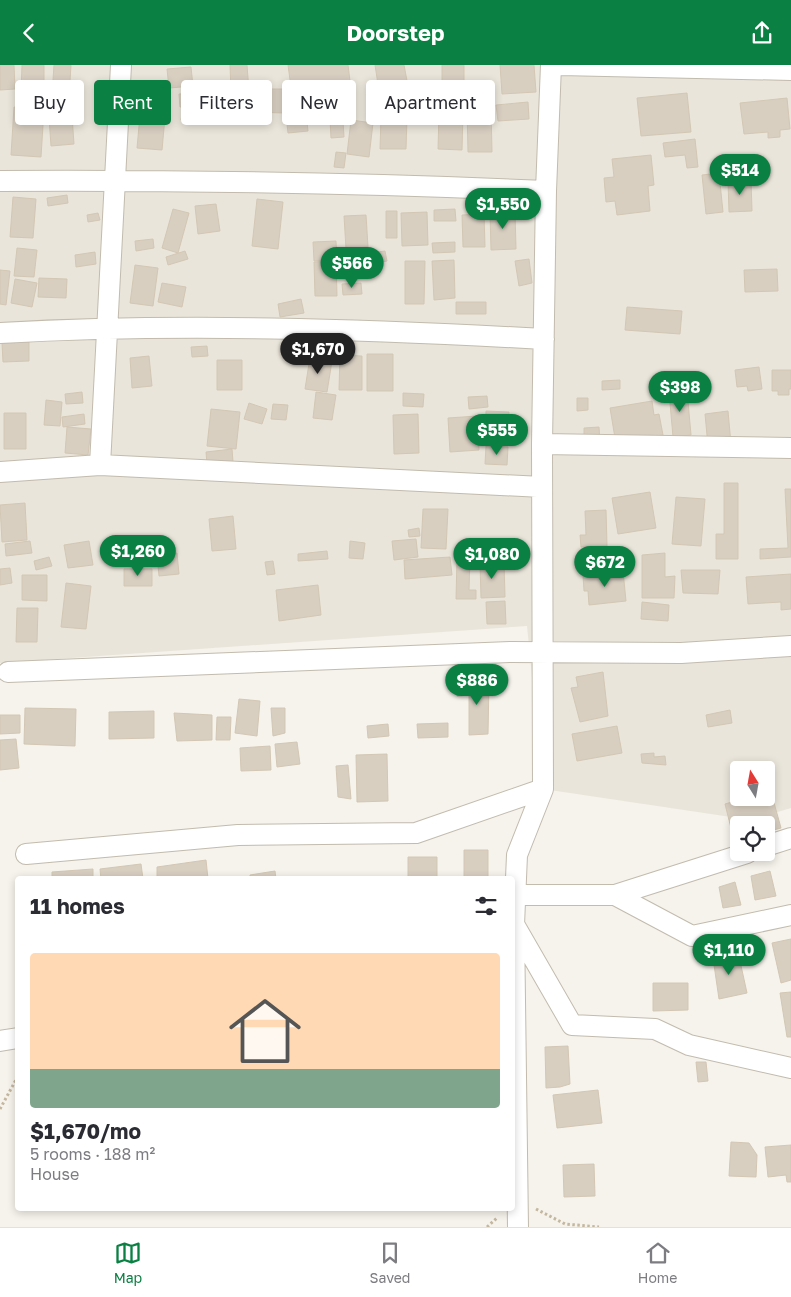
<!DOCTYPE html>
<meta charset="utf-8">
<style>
body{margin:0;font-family:"Golos Text",sans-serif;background:#f7f7f7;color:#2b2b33;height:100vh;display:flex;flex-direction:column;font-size:19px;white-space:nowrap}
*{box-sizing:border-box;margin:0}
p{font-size:16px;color:#7c7c81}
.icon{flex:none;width:28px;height:28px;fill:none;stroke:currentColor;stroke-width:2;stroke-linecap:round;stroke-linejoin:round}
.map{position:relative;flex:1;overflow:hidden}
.side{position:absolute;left:15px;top:811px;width:500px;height:335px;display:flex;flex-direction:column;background:#fff;border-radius:5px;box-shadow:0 2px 8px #0003}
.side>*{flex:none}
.guide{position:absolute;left:15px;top:15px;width:500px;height:45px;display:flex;gap:10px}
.needle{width:32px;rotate:349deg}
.fabs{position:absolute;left:730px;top:696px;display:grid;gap:10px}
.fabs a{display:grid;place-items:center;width:45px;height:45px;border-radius:5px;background:#fff;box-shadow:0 2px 8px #0003;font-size:25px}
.price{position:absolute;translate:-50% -42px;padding:0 11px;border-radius:18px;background:#0b8043;color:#fff;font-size:16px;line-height:32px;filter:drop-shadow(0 1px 2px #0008)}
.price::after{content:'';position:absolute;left:50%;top:30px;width:15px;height:11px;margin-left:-8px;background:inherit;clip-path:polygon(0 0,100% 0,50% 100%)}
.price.on{background:#222;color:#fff}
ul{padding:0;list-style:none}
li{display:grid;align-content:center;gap:10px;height:265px;padding:0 15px}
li+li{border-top:1px solid #e1e1e2}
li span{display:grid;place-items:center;height:155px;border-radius:5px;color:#555}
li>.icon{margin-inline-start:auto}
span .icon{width:90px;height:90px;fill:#fffc;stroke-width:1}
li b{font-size:21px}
h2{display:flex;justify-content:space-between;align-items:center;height:60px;padding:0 15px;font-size:21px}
.chip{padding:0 18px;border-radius:5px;background:#fff;box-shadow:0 2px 8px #0003;font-size:18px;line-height:45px}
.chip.on{background:#0b8043;color:#fff}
header{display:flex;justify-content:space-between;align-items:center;height:65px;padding:0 15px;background:#0b8043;color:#fff;font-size:22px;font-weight:700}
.menu{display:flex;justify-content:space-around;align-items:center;height:70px;border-top:1px solid #e1e1e2;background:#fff;font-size:14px;color:#7c7c81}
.menu a{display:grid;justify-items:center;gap:2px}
.menu .on{color:#0b8043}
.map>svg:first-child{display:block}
.residential{fill:#eae5da;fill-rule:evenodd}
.building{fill:#d8cfc1;stroke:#d3c7b4}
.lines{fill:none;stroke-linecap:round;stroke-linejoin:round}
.street-casing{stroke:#c2bbae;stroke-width:22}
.path{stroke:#c4b79f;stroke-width:3;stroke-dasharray:2.5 2.5;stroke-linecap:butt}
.street{stroke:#fff;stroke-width:20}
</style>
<header><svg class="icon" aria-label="back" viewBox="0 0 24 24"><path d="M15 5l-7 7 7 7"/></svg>Doorstep<svg class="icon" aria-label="share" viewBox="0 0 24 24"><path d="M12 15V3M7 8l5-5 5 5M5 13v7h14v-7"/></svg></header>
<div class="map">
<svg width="791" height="1162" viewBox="0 0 791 1162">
<rect width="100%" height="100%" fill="#f6f3ec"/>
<path class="residential" d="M0,0H791V743L751,755L543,724L527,561L0,598ZM739,705H766V732H739Z"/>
<path class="building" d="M0,0H14L15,24L0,25Z
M22,0H44V27H21Z
M54,0H71L69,31L52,30Z
M230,0H247L249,26L231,27Z
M288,0H348L351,24L313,29L314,34L293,37Z
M375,0H404L408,21L379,26Z
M442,0H464V25L442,24Z
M500,0H534L536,27L502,29Z
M191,2L193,21L169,23L167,4Z
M265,24H286L285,48L253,47L254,34H265Z
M434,27V39L409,41L408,28Z
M194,28L195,41L180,42L179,29Z
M687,28L691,67L641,71L637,33Z
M787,33L790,64L780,65V72L768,73V67L744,69L740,38Z
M222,35L225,46L201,51L199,39Z
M528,37L529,54L498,56L496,40Z
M342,40L344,72L331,73L330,54H321L320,41Z
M14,42L44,44L41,92L11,90Z
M183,43L196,45L194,57L181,55Z
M467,44H491L492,87H468Z
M306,48L308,66L288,68L286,50Z
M439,48H463L462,85L438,84Z
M140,50L165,52L162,85L137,83Z
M72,51L74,79L51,81L49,52Z
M381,52L407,53L406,84H380Z
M351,55L373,58L369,92L347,89Z
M695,74L698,102L687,103L685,90L665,92L663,78Z
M336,87L346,88L344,103L334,102Z
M651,90L654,120L648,121L650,146L617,150L615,136L606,137L604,113L614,112L612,94Z
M719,108L723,147L706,149L702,110Z
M751,115L752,146L729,147L728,116Z
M67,130L68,138L48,141L47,133Z
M13,132L36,134L33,173L10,172Z
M257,134L283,137L278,184L252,181Z
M216,139L220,166L198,169L195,141Z
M173,144L189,148L178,188L162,183Z
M455,144L456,156H434V145Z
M386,146H397V173H386Z
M515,146L516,184L491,185L490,147Z
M427,147L428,180L402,181L401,148Z
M98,148L100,155L88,157L87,150Z
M484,149L485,182H463L462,150Z
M366,150L368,182L346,184L344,151Z
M153,174L154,183L136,186L135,176Z
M336,176L337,195L314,196L313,177Z
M455,177V187L433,188L432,178Z
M17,183L37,185L34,212L14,211Z
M185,186L188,194L168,200L166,192Z
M385,186L387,196L372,199L370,188Z
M95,187L96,199L76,202L75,190Z
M529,194L532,218L519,221L515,196Z
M454,195L455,233L434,235L432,196Z
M336,196L337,231H315L314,197Z
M405,196H425L424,239H405Z
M135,200L158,203L153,241L130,238Z
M777,204L778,226L745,227L744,205Z
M0,205L10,206L6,240L0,239Z
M39,213L67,214L66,233L38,232Z
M15,214L37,218L32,242L11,238Z
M162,218L186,222L182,242L158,237Z
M361,218L362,229L343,230L342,219Z
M301,234L304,248L280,252L278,239Z
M456,237H486V249H456Z
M627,242L682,246L680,269L625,265Z
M29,277V296L3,297L2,278Z
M207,281L208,291L192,292L191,282Z
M367,289H393V326H367Z
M340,290L362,291V325H339Z
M149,291L152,321L132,323L130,293Z
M310,292L332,296L327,327L305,324Z
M217,295H242V325H217Z
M759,302L762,324L748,326L747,321L737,322L735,305Z
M772,305H791V324H789V330H778V326H772Z
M620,315V324L602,325V316Z
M687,325L691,370L673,372L669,327Z
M82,327L83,338L66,339L65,329Z
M316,327L336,330L332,355L313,353Z
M403,328L424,329L423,342L403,341Z
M487,331L488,342L469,344L468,332Z
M577,333H588V345L577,346Z
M46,335L62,337L60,361L44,360Z
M652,336L654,350L659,349L663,370L624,377L615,373L610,343Z
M249,338L267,344L262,359L244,354Z
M273,339L288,340L286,355L271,354Z
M211,344L240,347L236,384L207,381Z
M486,346L509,347L508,380L485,379Z
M728,346L731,379L708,381L705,349Z
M4,348H26V384H4Z
M84,349L85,359L63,362L62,352Z
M418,349L419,388L394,389L393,350Z
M477,351L479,385L450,387L448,353Z
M67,362L91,364L88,390L65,388Z
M599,362L600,377L584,378V363Z
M486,381L508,382L507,400L485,399Z
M232,384L233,397L207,400L206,387Z
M724,418H738V494H716V469H724Z
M785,424H791V492L760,494V484L788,483Z
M650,427L656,463L618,469L612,433Z
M676,432L705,434L701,481L672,479Z
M25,438L27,475L2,477L0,440Z
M423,444H448L446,484L421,483Z
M606,445L607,481L581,482L580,470H586L585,446Z
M233,451L236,484L212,486L209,454Z
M419,463L420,471L409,472L408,465Z
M416,474L418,492L394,495L392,476Z
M30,476L32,488L6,491L5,479Z
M89,476L93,500L68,503L64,480Z
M350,476L365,478L363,494L349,493Z
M121,486L146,489L145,499L120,497Z
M327,486L328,494L298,496V489Z
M177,488L179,509L159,511L157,490Z
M665,488V512L675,511L674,533H642V490Z
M49,492L52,501L36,505L34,496Z
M450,492L452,510L405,514L404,495Z
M457,493H470L469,525H476V534H456Z
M273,496L275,509L267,510L265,497Z
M480,498H504L505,532L481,533Z
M10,503L12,518L0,520V504Z
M124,504H152V521H124Z
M681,505H720L718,529L683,528Z
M623,506L626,536L589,540L588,526H584L583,510Z
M791,509V544L781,545V537L748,539L746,512Z
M22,510H47V536L22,535Z
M66,518L91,521L86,564L61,562Z
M318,520L321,550L279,556L276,525Z
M505,536L506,559H487L486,537Z
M642,537L669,540L668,556L641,554Z
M17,543H38L37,577H16Z
M603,607L608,651L580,657L571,623L578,622L576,612Z
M458,617H489L488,669L469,670V630L457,631Z
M239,634L260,636L257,671L235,668Z
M25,643L76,644L75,681L24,679Z
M271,643H285V668L273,671Z
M730,645L732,658L708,662L706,650Z
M154,646V673L109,674V647Z
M174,648L212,650V675L177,676Z
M0,650H20V668L0,669Z
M217,652H231L230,675H216Z
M448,658V672L418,673L417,659Z
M388,659L389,671L368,673L367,661Z
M617,661L622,688L577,696L572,669Z
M16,674L19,703L0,705V675Z
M297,677L300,699L277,702L275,679Z
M270,681L271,705L241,706L240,683Z
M654,688V692L665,691L666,700L642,698L641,689Z
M387,689L388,736L357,737L356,690Z
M348,700L351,734L338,732L336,701Z
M771,727L781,763L766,767V760H739V774L734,775L725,739L749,732H766V728Z
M464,785H488V814H464Z
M408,792H437V814H408Z
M206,795L208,814H157V802Z
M141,799L143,814H101L100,804Z
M93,804V814H52V807Z
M275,806L276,814H250V810Z
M770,806L776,831L755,835L751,811Z
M735,817L741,840L723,843L719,822Z
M791,874V915L781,918L772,878Z
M738,887L747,928L719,934L713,893Z
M653,918H688V945L653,946Z
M791,927V972H787L780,928Z
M568,981L570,1019L560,1022L546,1023L545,982Z
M696,997H706L708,1016L698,1017Z
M598,1025L602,1058L557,1063L553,1030Z
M731,1077L749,1078L757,1090L756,1112L729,1111Z
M791,1080V1117H787L786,1110L768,1112L765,1082Z
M594,1099L595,1131L564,1132L563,1100Z"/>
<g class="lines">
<g class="street-casing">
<path id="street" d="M560,0L791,5
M0,116C182,115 364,118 546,126
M0,268C181,258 363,264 544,274
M542,379L791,383
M100,400L121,0
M0,407L100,400L542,422
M8,607L510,587L681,588L791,581
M766,781L791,773
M26,789L238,770L416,768L543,724
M516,830H615L747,788
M615,830L692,871L791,850
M515,861L572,960L655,964L689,980L791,1003
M0,976L18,973
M518,1162L514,860L517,790L543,724L542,379L546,126L551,0"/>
</g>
<path class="path" d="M0,1044L18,1011
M536,1144L565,1159L599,1162
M487,1162L498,1152"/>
<use href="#street" class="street"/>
</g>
</svg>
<div class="fabs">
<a><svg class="needle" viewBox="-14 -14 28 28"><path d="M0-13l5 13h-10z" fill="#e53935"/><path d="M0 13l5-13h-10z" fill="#7c7c81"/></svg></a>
<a><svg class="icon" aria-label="locate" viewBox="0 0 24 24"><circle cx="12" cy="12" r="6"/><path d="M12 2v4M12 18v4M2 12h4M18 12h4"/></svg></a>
</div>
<b class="price" style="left:740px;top:131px">$514</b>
<b class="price" style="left:503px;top:165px">$1,550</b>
<b class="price" style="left:352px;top:224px">$566</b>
<b class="price on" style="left:318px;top:310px">$1,670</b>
<b class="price" style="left:680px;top:348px">$398</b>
<b class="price" style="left:497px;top:391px">$555</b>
<b class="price" style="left:138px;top:512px">$1,260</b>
<b class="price" style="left:492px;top:515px">$1,080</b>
<b class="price" style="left:605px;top:523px">$672</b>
<b class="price" style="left:477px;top:641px">$886</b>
<b class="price" style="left:729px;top:911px">$1,110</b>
<div class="guide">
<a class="chip">Buy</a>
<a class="chip on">Rent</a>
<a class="chip">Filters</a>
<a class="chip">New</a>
<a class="chip">Apartment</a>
</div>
<section class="side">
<h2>11 homes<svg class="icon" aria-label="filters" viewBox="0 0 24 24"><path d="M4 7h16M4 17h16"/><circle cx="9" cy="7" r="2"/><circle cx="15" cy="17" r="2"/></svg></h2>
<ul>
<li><span style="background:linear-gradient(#ffd9b3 75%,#7fa58c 0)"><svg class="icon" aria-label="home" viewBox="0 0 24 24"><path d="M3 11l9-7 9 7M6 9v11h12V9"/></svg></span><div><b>$1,670/mo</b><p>5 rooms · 188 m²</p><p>House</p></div></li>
</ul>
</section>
</div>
<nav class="menu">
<a class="on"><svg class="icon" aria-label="map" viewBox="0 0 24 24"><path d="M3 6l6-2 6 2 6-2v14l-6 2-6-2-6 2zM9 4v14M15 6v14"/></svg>Map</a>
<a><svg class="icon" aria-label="saved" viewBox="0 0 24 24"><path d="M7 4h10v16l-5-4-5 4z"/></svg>Saved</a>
<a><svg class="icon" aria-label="home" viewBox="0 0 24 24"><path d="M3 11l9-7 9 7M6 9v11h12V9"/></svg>Home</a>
</nav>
